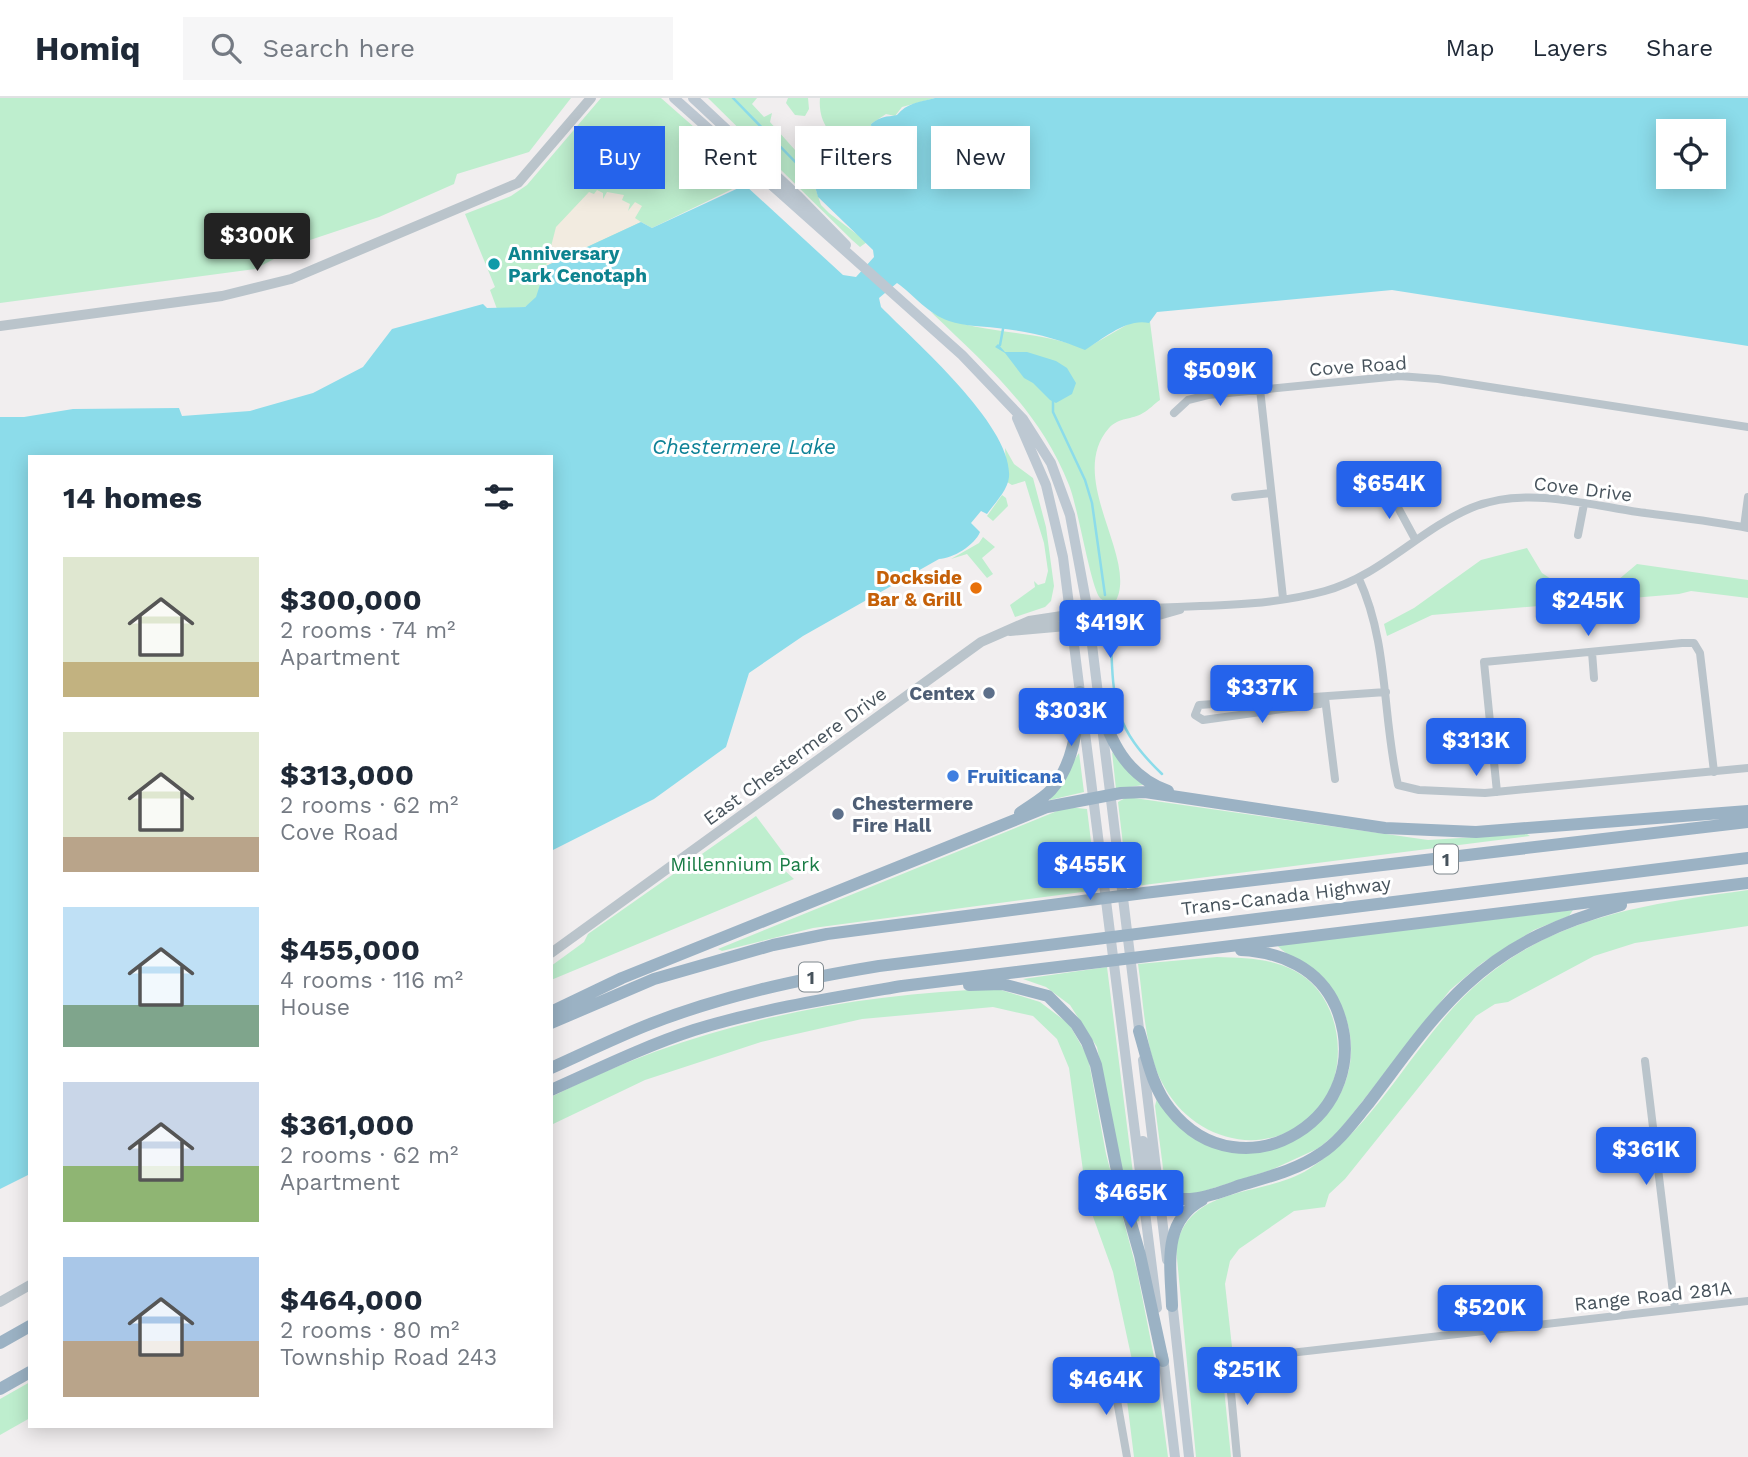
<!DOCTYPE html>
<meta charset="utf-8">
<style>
body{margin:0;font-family:"Work Sans",sans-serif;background:#f6f6f7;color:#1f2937;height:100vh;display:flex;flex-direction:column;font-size:26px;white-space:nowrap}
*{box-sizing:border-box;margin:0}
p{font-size:23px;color:#747a83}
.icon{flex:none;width:38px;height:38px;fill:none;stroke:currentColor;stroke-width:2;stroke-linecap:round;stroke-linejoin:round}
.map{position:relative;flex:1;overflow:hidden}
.drawer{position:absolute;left:28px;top:357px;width:525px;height:973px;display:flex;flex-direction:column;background:#fff;border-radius:0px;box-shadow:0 4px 18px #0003}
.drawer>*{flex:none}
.guide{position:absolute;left:574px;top:28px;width:665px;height:63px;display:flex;gap:14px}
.controls{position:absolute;left:1656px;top:21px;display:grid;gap:14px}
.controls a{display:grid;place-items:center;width:70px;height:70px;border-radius:0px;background:#fff;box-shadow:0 4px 18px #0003;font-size:35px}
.price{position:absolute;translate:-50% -60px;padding:0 16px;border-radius:7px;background:#2563eb;color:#fff;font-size:23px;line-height:46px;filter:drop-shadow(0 2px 4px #0008)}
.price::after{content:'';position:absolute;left:50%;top:42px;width:21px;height:16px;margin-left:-10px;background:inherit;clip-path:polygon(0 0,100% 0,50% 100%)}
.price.active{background:#222;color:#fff}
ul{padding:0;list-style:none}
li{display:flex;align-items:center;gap:21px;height:175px;padding:0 35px}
li span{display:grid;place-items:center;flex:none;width:196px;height:140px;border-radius:0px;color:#555}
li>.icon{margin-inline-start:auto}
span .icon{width:84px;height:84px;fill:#fffc;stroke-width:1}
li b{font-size:30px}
h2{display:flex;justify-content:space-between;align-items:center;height:84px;padding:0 35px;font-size:30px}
.chip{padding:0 24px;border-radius:0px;background:#fff;box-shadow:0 4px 18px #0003;font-size:24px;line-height:63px}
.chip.active{background:#2563eb;color:#fff}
header{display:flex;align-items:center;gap:42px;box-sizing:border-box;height:98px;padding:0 35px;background:#fff;border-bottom:2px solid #e0e1e3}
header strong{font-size:33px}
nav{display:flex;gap:38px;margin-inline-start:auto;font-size:24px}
.search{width:490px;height:63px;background:#f6f6f7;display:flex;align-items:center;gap:18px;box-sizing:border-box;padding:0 24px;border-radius:0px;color:#747a83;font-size:26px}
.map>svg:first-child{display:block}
.green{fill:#beeece}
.sand{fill:#f2ebe0}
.water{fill:#8cdcea;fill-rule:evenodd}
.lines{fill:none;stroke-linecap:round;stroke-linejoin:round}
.stream{stroke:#8cdcea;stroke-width:2.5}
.minor{stroke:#bac4cb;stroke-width:8}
.tertiary{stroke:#bac4cb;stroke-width:10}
.secondary{stroke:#bdc8d2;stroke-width:10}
.trunk{stroke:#9bb2c4;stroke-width:12}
.culture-dot{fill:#0f9aa8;stroke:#fff;stroke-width:2.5}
.food-dot{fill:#e8710a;stroke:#fff;stroke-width:2.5}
.service-dot{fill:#5c6f8a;stroke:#fff;stroke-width:2.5}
.shop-dot{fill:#3f7fe0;stroke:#fff;stroke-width:2.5}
.labels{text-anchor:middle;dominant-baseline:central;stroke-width:6;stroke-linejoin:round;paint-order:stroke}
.shield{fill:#fff;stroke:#7e878d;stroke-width:2}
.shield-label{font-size:18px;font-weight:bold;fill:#47535c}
.culture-label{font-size:19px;font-weight:bold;fill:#0d838f;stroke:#fff;text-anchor:start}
.street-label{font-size:19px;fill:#47535c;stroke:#fff}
.food-label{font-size:19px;font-weight:bold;fill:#c56008;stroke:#fff;text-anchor:end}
.service-label{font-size:19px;font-weight:bold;fill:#4e5e75;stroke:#fff;text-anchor:end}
.shop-label{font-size:19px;font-weight:bold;fill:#366cbe;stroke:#fff;text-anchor:start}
.park-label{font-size:19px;fill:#197c45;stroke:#fff}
.water-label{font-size:21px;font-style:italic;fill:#0f8297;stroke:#fff}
</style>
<header>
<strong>Homiq</strong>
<div class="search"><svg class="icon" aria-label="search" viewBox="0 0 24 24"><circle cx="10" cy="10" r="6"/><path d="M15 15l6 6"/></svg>Search here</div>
<nav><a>Map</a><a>Layers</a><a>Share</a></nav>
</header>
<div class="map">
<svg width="1748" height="1359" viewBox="0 0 1748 1359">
<rect width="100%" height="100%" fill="#f1eeef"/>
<path class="green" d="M0,0H571L529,54L457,76L454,86L379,119L310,142L255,171L0,205Z
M601,0H661L753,81L652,130L641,124L525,209L497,211L490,192L495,189L465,116L511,98L527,87Z
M708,0H757L752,6L764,19L772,15L770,24L795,52L798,44L805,57L802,63L816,83L814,86L821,107L829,115L867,144L860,149L852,142Z
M788,0H808L809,11L805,18L795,17L786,5Z
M820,0H935L902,9L895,18L886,16L871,26L872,38L867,44L852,45L848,51C830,37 818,24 820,0Z
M931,214C978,238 1034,230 1085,251L1130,225L1141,222L1150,224L1160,302C1154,306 1149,312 1143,315C1132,322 1119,319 1109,330C1064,381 1142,464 1114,506C1109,505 1104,504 1100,500C1091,490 1078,409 1069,387C1039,312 988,269 931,214Z
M1005,350L1014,366L1033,380L1046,429L1054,488L1051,503L1045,509L1015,519L1010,507L1035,489L1034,483L1038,487L1045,485L1048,473L1044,445L1025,383L1012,387L1007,384Z
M1002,397L1006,400L1008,408L993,423L987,418Z
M983,439L995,449L982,460L993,476L987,480L967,456L951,461L979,445Z
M1527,450L1542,475L1572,495L1606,492L1637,466L1748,482V500L1691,493L1679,496L1432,517L1387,538L1384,526L1414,510L1481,462Z
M1112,654L1143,687L1116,691Z
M1079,655L1084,694L1050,702V699Z
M1127,699L1428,742L1527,736L1530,738L1128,789L1118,704Z
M1067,709L1087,711L1097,792L813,830L722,853L718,851Z
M756,718L788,761L781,769L794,781L551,882V868L584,844L588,836Z
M1748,792V828L1635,845L1594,858L1508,904L1495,906L1476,918L1345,1081L1329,1096L1325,1109L1294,1113L1239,1151L1230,1163L1225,1186L1232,1249L1220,1251L1231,1359H1196L1176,1150C1189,1085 1264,1100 1309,1071C1365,1035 1398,975 1440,925C1523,823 1626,809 1748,792Z
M1573,812L1569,818L1534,832L1482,865L1450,892L1339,1033L1319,1050L1271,1072L1201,1094L1178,1098L1166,1093L1155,1008L1157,1000C1236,1127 1416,1005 1327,884C1315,867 1290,862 1277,847Z
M1217,859C1244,860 1271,860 1295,873C1342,897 1352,974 1317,1012C1271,1063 1196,1045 1165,990C1144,955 1144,905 1138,866Z
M1107,869L1139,1123L1135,1124L1122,1073L1097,949L1070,907L1046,889L1023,881Z
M998,891L1040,904L1069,926L1088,959L1106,1056L1137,1173L1155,1264L1168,1359H1134L1123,1270L1116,1267L1119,1261L1132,1262L1113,1174L1087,1102L1069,970L1057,941L1033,918L993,909L917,916L862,921L761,944L645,982L551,1027V999C688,929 845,895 998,891Z
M30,1284V1320L0,1337V1301Z"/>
<path class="sand" d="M597,92L603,95V101L607,94L624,97L622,102L630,106L628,113L635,104L642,108L635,120L641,124L546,168L556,129L589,94L594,96Z"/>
<path class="water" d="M935,0H1748V248L1392,192L1157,214L1149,225C1127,220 1104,240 1085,252C1057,240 1027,233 997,230C979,228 965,228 949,223C928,216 914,197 897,185L879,200L881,209C916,245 1013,328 1009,379C1008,392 994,406 987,416L981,413L971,425L980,434C975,447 952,461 939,461L803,538L749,575L726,649L654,701L551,753V359H30V1076L0,1091V319H24L73,311L179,310L182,318L250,313L313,295L363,269L392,231L483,206L487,210L525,209L536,199L546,168L641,124L652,130L745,87L843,177L856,179L874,159L873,152L818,99L814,85L819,82L822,70L839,76L850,54L848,51L852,45L867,43L872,38L871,26C881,18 886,19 897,17C907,5 919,4 935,0ZM1668,33H1713V79H1668Z
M998,246L1005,254H1027L1056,263L1067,270L1076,285L1072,296L1056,305L1050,302L1033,285L1024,280L1005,255L995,249Z"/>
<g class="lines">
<path class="stream" d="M733,0L806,75
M1000,247L1003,231
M1053,303V314L1085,382L1092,405L1105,497
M1111,543C1113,606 1115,631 1162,676"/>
<path class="minor" d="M1260,291L1283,500
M1174,315L1188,302L1208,297L1399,278L1438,281L1748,329
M1388,391L1415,441
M1235,399L1271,395
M1744,429L1748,399
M1578,437L1584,406
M1359,481C1389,546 1382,618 1398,687L1419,692L1485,695L1748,670
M1088,514C1166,505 1248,514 1325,493C1380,478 1419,432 1471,410C1523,388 1585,406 1638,414C1675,419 1712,423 1748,430
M1089,526L1159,518L1180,512
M1592,554L1594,580
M1325,600L1320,606L1203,622L1195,617L1199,607L1386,594
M1325,600L1335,681
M1497,694L1484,564L1682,545H1694L1700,555L1714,674
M1645,963L1675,1211
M1112,1274L1127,1359
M1237,1359L1228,1262L1748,1203"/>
<path class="tertiary" d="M0,228L222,198L291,181L518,85L591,0
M1010,533L1089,526
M551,855L981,544L1029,523L1088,514
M0,1204L30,1187"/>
<path class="secondary" d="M674,0L962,257L1023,321L1051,365L1070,417L1088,514L1140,939
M693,0L799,99L846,147
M1017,320L1046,387L1063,459L1157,1210
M1143,962L1167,1162
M1143,1043L1153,1088
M1172,1202L1189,1359
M1163,1258L1175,1359"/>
<path class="trunk" d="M1098,603C1110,643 1126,678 1168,693
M1020,715C1029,708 1043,701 1051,692C1075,665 1077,628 1080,594
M969,887L1002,886L1048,898L1076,926L1087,944L1096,967L1119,1083L1140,1157L1163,1263
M551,914L622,880L1047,709L1121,695L1145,694L1385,730L1476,734L1748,713
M551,925L654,881L773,847L827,836L1144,795L1748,724
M1139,933C1147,960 1152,989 1170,1011C1242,1103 1381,1017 1336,909C1319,870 1281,854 1241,852
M551,970C582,956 613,941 645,928C720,898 800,881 879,868L1748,760
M551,992C598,971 645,948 694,932C762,911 832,900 902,888L1748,785
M1159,1097C1189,1107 1212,1097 1241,1087C1268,1079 1297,1072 1320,1056C1340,1043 1353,1024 1368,1006C1399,966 1429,921 1466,887C1511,845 1563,823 1621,807
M1172,1208C1171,1169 1161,1124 1202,1102
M0,1245L30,1228
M0,1291L30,1274"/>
</g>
<circle class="culture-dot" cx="494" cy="166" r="7"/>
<circle class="food-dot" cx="976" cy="490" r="7"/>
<g class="service-dot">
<circle cx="989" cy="595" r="7"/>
<circle cx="838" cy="716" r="7"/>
</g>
<circle class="shop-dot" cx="953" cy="678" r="7"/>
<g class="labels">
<g class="shield">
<rect x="1434" y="746.5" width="24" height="29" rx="5"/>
<rect x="799" y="864.5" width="24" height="29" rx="5"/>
</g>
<g class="shield-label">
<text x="1446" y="761">1</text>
<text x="811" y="879">1</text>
</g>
<g class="culture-label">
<text x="508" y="155">Anniversary<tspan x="508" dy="22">Park Cenotaph</tspan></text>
</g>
<g class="street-label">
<text transform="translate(1358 268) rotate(-4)">Cove Road</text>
<text transform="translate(1583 391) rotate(7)">Cove Drive</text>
<text transform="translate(795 658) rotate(-36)">East Chestermere Drive</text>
<text transform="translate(1286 798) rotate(-7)">Trans-Canada Highway</text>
<text transform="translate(1653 1198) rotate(-6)">Range Road 281A</text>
</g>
<g class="food-label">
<text x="962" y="479">Dockside<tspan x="962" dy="22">Bar &amp; Grill</tspan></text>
</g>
<g class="service-label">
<text x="975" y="595">Centex</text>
<text x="852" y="705" text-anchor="start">Chestermere<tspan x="852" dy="22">Fire Hall</tspan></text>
</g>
<g class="shop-label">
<text x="967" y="678">Fruiticana</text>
</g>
<g class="park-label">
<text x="745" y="766">Millennium Park</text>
</g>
<g class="water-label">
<text x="744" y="348">Chestermere Lake</text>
</g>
</g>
</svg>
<div class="controls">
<a><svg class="icon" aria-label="locate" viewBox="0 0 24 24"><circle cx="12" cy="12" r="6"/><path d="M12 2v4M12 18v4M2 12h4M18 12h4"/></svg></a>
</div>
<b class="price active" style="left:257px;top:175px">$300K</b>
<b class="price" style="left:1220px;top:310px">$509K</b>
<b class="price" style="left:1389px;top:423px">$654K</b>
<b class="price" style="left:1588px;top:540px">$245K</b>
<b class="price" style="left:1110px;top:562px">$419K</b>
<b class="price" style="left:1262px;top:627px">$337K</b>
<b class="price" style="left:1071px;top:650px">$303K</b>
<b class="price" style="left:1476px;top:680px">$313K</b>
<b class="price" style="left:1090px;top:804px">$455K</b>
<b class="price" style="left:1646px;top:1089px">$361K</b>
<b class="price" style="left:1131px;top:1132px">$465K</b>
<b class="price" style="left:1490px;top:1247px">$520K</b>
<b class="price" style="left:1247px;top:1309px">$251K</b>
<b class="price" style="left:1106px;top:1319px">$464K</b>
<div class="guide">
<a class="chip active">Buy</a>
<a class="chip">Rent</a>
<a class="chip">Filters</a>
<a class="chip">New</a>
</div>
<section class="drawer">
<h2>14 homes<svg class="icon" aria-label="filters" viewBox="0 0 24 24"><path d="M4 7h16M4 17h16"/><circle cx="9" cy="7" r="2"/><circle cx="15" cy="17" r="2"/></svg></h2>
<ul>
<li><span style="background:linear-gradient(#dfe7d0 75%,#c2b280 0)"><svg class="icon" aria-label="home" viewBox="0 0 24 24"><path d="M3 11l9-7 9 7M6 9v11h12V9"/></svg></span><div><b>$300,000</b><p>2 rooms · 74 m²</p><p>Apartment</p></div></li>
<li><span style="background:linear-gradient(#dfe7d0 75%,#b9a48a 0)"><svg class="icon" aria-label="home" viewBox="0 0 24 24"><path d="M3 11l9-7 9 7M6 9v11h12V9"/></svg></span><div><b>$313,000</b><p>2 rooms · 62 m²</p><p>Cove Road</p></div></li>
<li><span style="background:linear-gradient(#bfe0f5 70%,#7fa58c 0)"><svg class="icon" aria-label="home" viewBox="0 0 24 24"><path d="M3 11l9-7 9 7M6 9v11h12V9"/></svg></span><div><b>$455,000</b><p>4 rooms · 116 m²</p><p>House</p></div></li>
<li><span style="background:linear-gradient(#c9d6e8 60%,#8fb573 0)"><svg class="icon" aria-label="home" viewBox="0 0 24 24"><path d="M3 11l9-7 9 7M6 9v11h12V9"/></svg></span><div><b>$361,000</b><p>2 rooms · 62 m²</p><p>Apartment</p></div></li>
<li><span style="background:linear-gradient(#a9c7e8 60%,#b9a48a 0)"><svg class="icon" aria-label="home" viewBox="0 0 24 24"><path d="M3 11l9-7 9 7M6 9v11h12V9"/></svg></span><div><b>$464,000</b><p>2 rooms · 80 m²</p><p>Township Road 243</p></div></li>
</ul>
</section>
</div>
